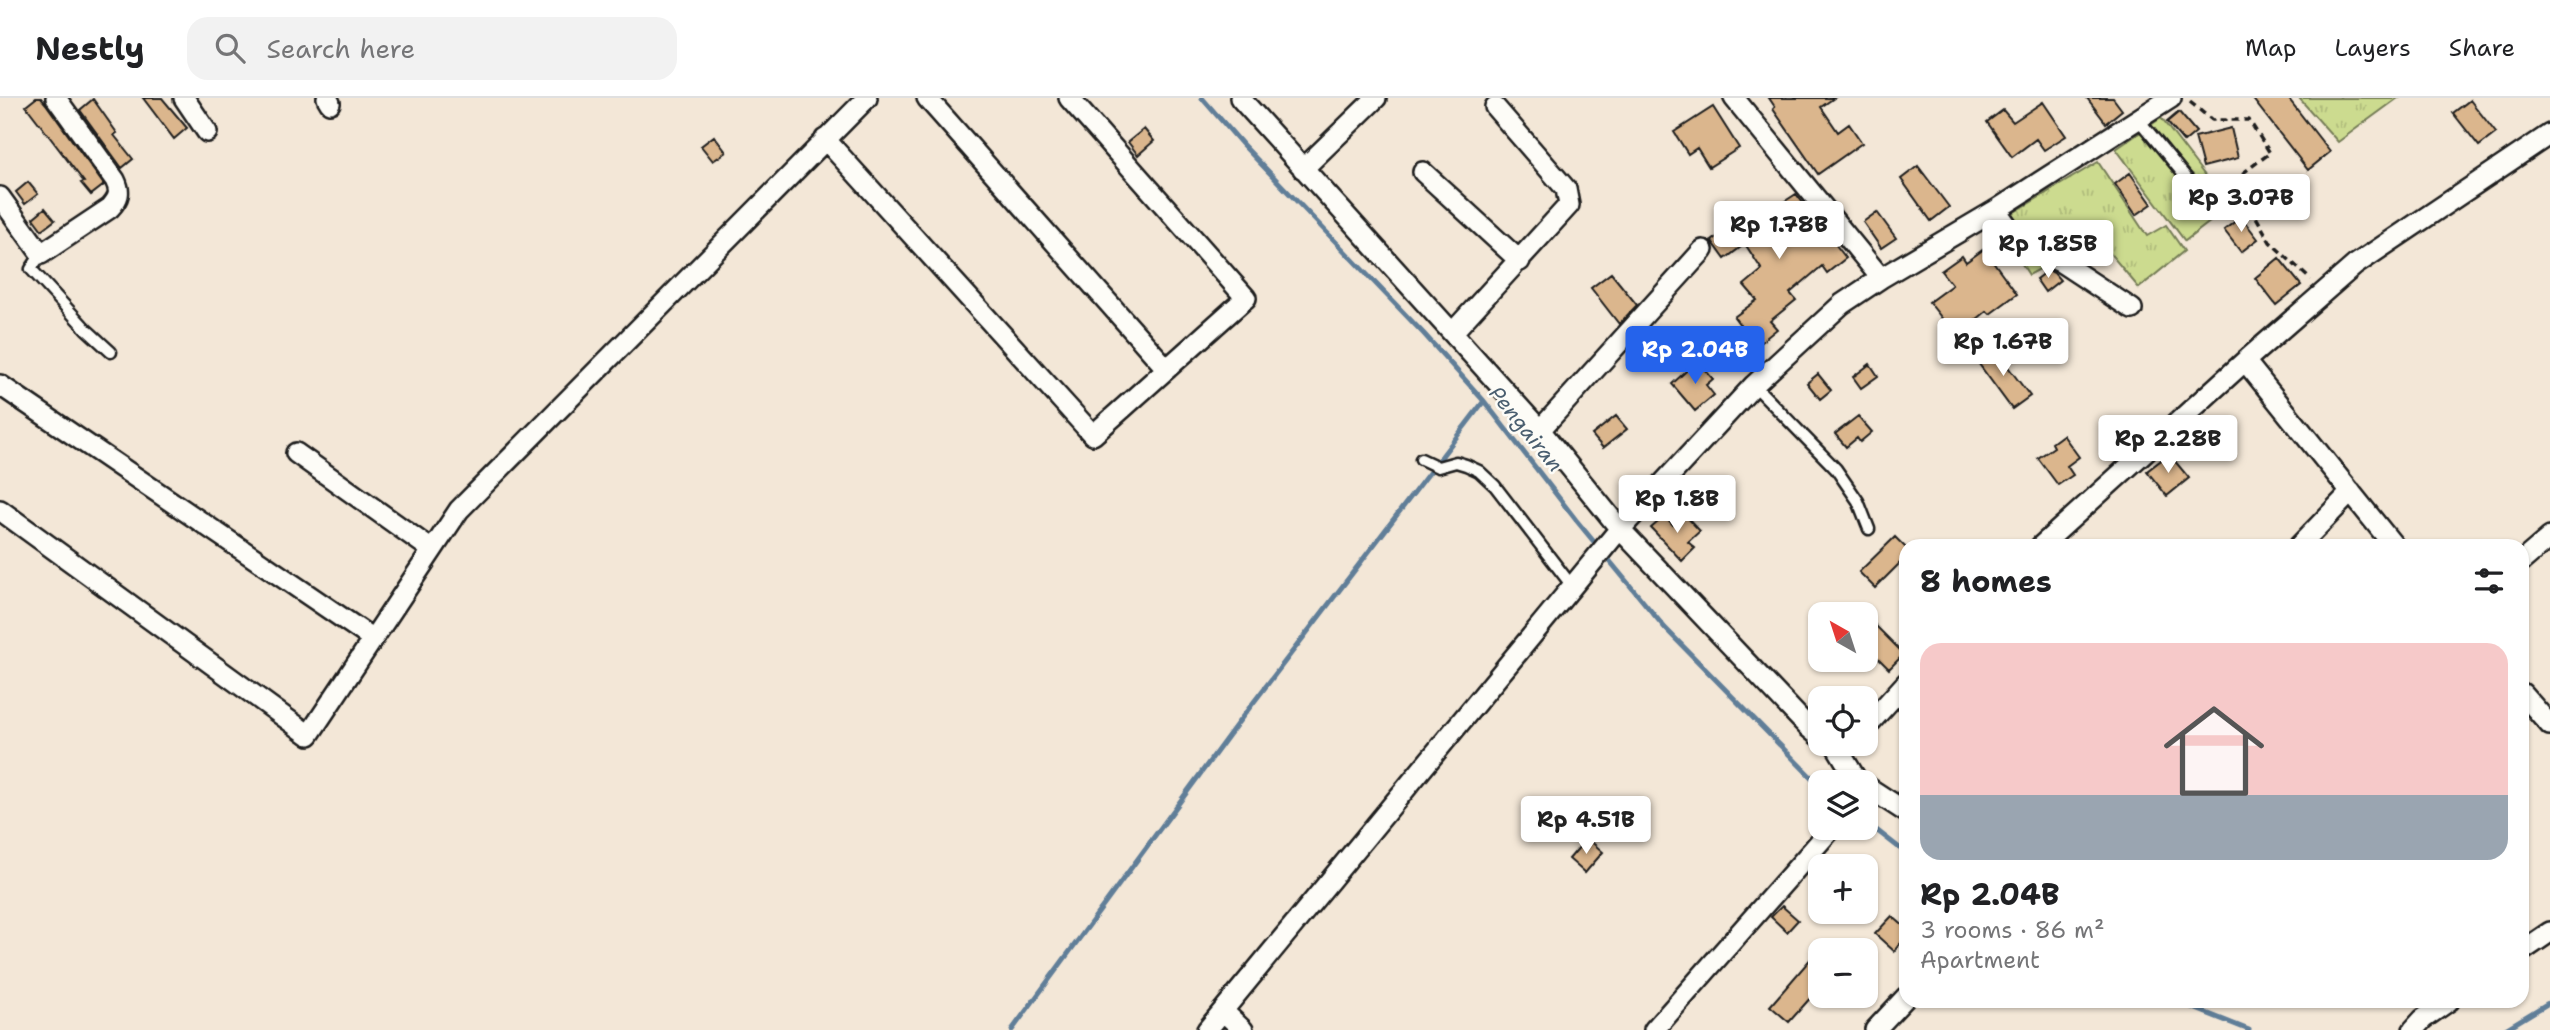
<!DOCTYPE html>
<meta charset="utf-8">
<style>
body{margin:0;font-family:"Shantell Sans",sans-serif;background:#f2f2f2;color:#202124;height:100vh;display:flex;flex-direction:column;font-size:26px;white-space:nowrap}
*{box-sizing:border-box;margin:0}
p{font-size:23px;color:#757577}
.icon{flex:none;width:38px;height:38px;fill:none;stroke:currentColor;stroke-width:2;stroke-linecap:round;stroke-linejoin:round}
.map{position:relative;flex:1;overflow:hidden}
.sheet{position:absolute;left:1899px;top:441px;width:630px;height:469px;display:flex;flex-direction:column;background:#fff;border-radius:21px;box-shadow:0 2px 5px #0004}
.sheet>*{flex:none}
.needle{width:46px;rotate:321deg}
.buttons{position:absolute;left:1808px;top:504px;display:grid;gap:14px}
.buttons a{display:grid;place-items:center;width:70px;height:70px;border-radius:14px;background:#fff;box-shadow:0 2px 5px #0004;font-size:35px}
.price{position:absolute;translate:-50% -60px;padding:0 16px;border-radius:7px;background:#fff;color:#222;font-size:23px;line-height:46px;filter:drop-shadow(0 2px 4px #0008)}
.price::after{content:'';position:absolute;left:50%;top:42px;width:21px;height:16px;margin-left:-10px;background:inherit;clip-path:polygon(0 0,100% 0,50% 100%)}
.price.active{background:#2563eb;color:#fff}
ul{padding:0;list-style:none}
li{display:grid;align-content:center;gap:14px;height:371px;padding:0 21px}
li+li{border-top:2px solid #e0e0e0}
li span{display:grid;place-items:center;height:217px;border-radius:21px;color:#555}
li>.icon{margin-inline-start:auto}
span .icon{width:126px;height:126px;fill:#fffc;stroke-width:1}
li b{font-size:30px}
h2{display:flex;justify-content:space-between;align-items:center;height:84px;padding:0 21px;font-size:30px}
header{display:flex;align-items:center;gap:42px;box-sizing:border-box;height:98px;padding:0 35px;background:#fff;border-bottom:2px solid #e0e0e0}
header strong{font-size:33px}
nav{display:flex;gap:38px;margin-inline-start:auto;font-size:24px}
.search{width:490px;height:63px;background:#f2f2f2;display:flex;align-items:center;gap:18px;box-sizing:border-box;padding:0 24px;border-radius:21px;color:#757577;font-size:26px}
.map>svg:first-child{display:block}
.grass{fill:url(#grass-tufts);stroke:#747c56;stroke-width:2}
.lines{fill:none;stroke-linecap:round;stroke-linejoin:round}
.stream{stroke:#617e98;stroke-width:5}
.building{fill:#dbb68d;stroke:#1c1c1c;stroke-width:2}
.service-casing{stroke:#1c1c1c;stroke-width:15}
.minor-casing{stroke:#1c1c1c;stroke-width:24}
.path{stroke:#1c1c1c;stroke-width:3.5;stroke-dasharray:7 5;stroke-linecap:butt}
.service{stroke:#fdfcf7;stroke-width:10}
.minor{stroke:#fdfcf7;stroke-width:19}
.labels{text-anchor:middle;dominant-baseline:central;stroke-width:5;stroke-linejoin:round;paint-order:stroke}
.water-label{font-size:21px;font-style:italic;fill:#4a5e6f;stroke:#fdfcf7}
</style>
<header>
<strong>Nestly</strong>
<div class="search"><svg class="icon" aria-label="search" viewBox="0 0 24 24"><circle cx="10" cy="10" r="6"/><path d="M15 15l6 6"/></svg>Search here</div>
<nav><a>Map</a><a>Layers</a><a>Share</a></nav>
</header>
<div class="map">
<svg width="2550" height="932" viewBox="0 0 2550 932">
<defs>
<pattern id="grass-tufts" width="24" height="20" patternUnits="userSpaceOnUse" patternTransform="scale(1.75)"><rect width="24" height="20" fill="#ccdb8f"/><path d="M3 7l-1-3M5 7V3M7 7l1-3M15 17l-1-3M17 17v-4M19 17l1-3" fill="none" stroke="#afbb7b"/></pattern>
</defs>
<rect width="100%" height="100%" fill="#f3e7d7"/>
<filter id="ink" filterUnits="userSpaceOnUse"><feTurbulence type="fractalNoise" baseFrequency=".0143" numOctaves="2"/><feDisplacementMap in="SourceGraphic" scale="14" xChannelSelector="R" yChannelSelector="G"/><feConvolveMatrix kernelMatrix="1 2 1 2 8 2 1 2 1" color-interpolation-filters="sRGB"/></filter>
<g filter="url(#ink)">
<path class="grass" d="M2299,0H2398L2338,44Z
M2161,20L2229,109L2185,143L2116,51Z
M2098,64L2147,138L2166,127L2184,153L2139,190L2103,147L2061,173L2049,166L2029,177L1996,125Z"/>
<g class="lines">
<path class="stream" d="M1202,0L1243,47L1424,236L1484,303L1576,422L1665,530L1820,688
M1866,724L1906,755
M2176,903L2249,932
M1012,932L1237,626L1484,303
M2504,932L2550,904"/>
</g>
<path class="building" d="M36,0H41L46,6L104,87L91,97L81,85L84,84L26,8Z
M143,0H162L187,30L174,41Z
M1769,0H1834L1821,9L1838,34L1849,26L1862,45L1818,76L1773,11L1775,9Z
M2087,0H2113L2122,12L2106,25Z
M2252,0H2288L2330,54L2308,72Z
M93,1L117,35L114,37L133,61L122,70L80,12Z
M2470,2L2496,35L2479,48L2453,15Z
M2043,4L2066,38L2044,52L2036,41L2012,59L1987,24L2003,12L2013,24Z
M1713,9L1739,50L1709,69L1697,50L1688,56L1674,34Z
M2179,14L2196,34L2184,44L2167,24Z
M2231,30L2238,60L2203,69L2195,39Z
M1144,31L1154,43L1138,57L1128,44Z
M714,38L726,54L713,63L701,48Z
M1918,68L1949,109L1931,123L1901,81Z
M2130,75L2152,106L2136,117L2115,86Z
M28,84L38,96L25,106L16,94Z
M1796,96L1846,160L1827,175L1822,168L1790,195L1796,202L1770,223L1777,231L1756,248L1734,219L1757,202L1744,187L1762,172L1745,146L1725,161L1712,143L1729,130L1733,137Z
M45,110L55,122L42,132L33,120Z
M1877,114L1896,140L1881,150L1863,124Z
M2241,119L2258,141L2241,154L2224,132Z
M1984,151L2017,196L1990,216L1987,213L1956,238L1929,204L1952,187L1941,173L1962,158L1966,164Z
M2279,160L2301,187L2276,207L2255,180Z
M2048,172L2054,175L2060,182L2045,194L2036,181Z
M1611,175L1637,207L1619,226L1591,190Z
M1993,249L2030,298L2012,311L1976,262Z
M1697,263L1713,281L1706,287L1714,297L1695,313L1672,286Z
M1870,266L1878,278L1861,290L1853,279Z
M1818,276L1831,292L1820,301L1807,285Z
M1616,318L1627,331L1603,350L1592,337Z
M1858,318L1872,334L1860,344L1857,340L1846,349L1835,336Z
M2063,337L2079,359L2067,368L2073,377L2058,387L2038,360L2054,349L2052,345Z
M2169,356L2189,380L2167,398L2147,373Z
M1684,416L1700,433L1688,444L1695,450L1682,463L1651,430L1665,418L1673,427Z
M1895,439L1906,450V459L1875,490L1859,474Z
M1866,518L1904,556L1889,571L1866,548Z
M1587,740L1603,754L1585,775L1569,761Z
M1782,808L1798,822L1787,834L1771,819Z
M1892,818L1906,830V839L1894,853L1875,836Z
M1820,850V889L1789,924L1770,908Z"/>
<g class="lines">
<g class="service-casing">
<path id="service" d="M2138,21L2194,89
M41,156L31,171L86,231L111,254
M1754,287L1836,371L1858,403L1869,431
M1421,361L1438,369L1456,364L1466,367L1479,373L1495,388L1572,488"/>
</g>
<g class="minor-casing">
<path id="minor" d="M184,0L207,34
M327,0L330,5
M927,0L1167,271
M1240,0L1540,332L1620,431L1808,629L1820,639
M1734,0L1881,180
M825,41L1093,337L1246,200L1069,0
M1303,71L1376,0
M1423,74L1520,163
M0,99L41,156L110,110C119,100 121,94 115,82L56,0
M1996,112L2011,133L2020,141L2034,151L2062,165L2132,211
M1453,234L1569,107L1566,91L1495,9
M2245,263L2394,448
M0,287L373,541
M1540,332L1703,152
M296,355L432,452
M0,412L309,637L459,412L867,0
M2041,448L2245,263L2355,167L2550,36
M2299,448L2351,394
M2522,463L2550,439
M2522,595L2550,627
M1866,629L1906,585
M1836,648L1858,684
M1866,688L1906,714
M2522,853L2550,834
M1223,913L1243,932
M1207,932L1613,439L1754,287L1842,206L1881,180L1996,112L2171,0
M1654,932L1832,730
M1875,932L1906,899
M2413,932L2423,921L2449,903"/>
</g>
<path class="path" d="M2190,4L2212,22H2249L2270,55L2235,81L2270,144L2311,182"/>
<use href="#service" class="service"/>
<use href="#minor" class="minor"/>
</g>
</g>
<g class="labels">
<g class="water-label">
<text transform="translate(1526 331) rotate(51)">Pengairan</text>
</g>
</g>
</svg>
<div class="buttons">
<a><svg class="needle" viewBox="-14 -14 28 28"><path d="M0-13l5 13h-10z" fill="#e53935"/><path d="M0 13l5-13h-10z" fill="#757577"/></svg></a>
<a><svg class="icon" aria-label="locate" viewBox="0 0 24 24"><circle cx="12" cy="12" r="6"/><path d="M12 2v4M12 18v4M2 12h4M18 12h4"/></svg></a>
<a><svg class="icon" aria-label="layers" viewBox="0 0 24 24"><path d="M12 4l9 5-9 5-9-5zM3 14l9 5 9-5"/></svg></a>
<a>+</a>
<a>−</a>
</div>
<b class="price" style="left:2241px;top:136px">Rp 3.07B</b>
<b class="price" style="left:1779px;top:163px">Rp 1.78B</b>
<b class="price" style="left:2048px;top:182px">Rp 1.85B</b>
<b class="price" style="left:2003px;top:280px">Rp 1.67B</b>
<b class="price active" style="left:1695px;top:288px">Rp 2.04B</b>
<b class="price" style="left:2168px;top:377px">Rp 2.28B</b>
<b class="price" style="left:1677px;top:437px">Rp 1.8B</b>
<b class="price" style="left:1586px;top:758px">Rp 4.51B</b>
<section class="sheet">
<h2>8 homes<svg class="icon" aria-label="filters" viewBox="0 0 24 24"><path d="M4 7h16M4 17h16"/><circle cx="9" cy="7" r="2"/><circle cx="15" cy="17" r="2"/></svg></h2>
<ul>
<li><span style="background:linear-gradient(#f6c9c9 70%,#9aa5b1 0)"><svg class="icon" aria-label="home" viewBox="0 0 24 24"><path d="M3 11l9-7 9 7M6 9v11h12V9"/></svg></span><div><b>Rp 2.04B</b><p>3 rooms · 86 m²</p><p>Apartment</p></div></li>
</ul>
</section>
</div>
